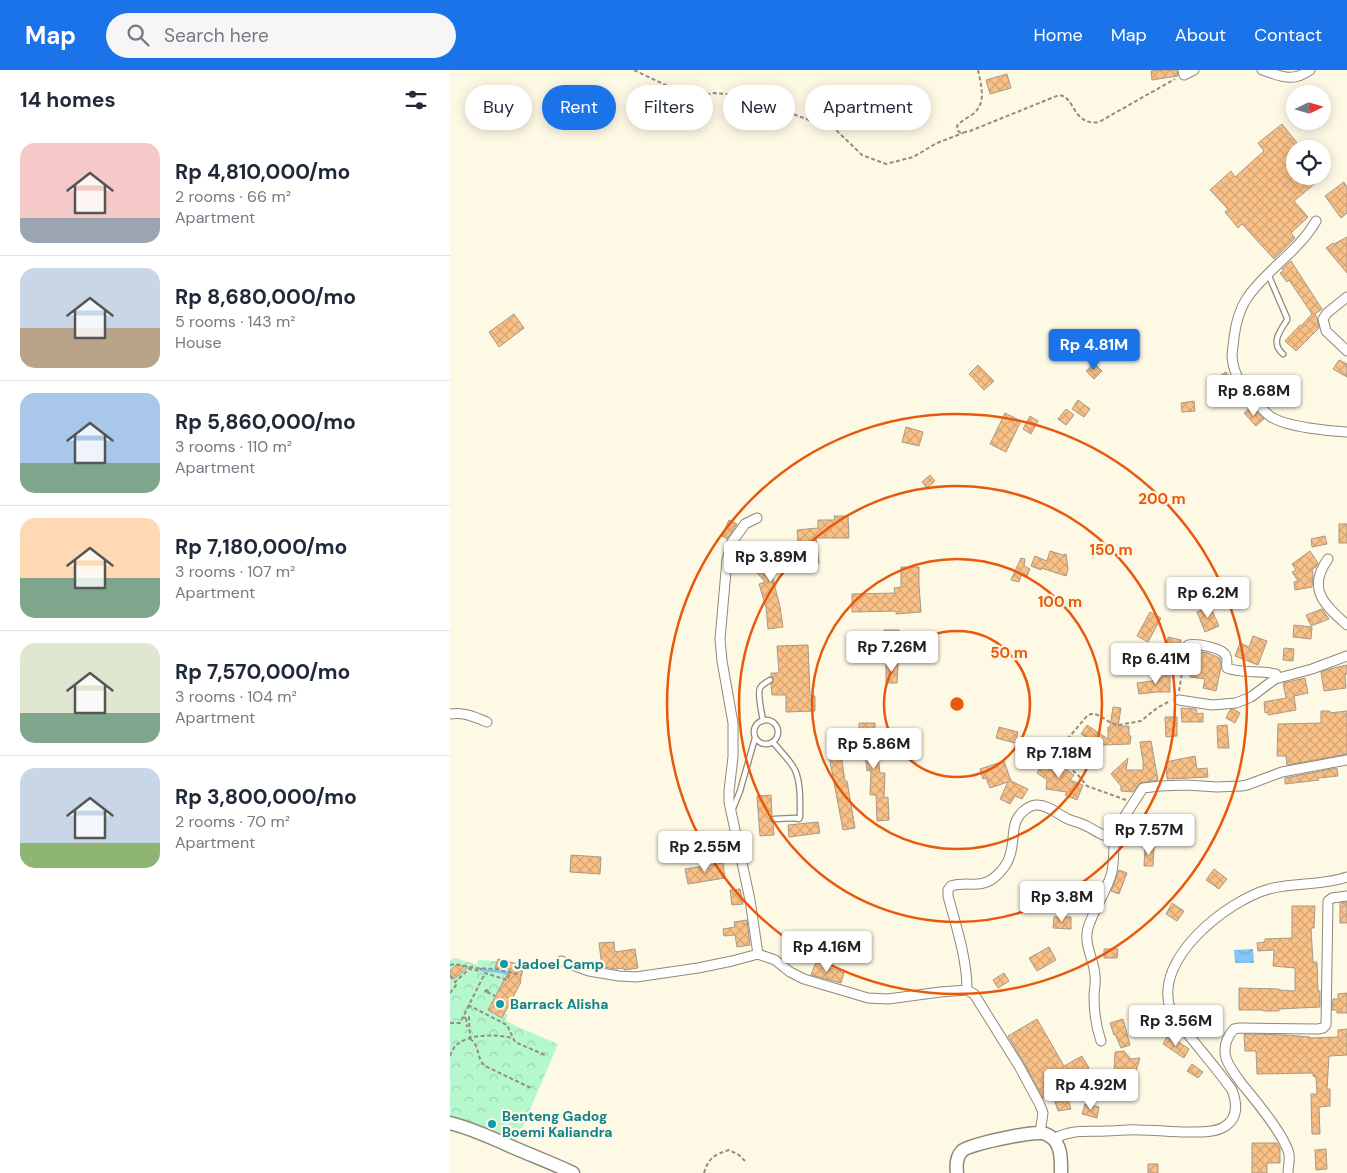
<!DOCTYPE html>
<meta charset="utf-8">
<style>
body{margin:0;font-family:"DM Sans",sans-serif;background:#f6f6f7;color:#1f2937;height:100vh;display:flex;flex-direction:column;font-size:19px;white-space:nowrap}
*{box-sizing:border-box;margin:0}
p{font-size:16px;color:#747a83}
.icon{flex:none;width:28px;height:28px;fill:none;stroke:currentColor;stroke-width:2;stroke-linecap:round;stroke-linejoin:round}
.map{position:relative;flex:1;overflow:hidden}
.drawer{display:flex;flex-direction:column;background:#fff;width:450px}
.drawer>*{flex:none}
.top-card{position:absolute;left:15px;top:15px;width:475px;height:45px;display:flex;gap:10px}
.needle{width:32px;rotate:85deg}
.fabs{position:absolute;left:836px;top:15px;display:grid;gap:10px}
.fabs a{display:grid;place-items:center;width:45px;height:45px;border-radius:50%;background:#fff;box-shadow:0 2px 12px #0003;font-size:25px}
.price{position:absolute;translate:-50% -42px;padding:0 11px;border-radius:5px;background:#fff;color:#222;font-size:16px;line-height:32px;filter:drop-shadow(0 1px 2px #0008)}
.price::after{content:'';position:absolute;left:50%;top:30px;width:15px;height:11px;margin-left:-8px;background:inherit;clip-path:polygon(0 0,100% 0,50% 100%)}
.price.selected{background:#1a73e8;color:#fff}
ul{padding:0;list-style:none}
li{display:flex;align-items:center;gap:15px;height:125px;padding:0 20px}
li+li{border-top:1px solid #e0e1e3}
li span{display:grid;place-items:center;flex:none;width:140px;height:100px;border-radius:15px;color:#555}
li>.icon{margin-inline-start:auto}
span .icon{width:60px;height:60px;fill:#fffc;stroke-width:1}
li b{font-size:21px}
h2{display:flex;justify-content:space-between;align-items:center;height:60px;padding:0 20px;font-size:21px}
.pill{padding:0 18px;border-radius:22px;background:#fff;box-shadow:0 2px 12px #0003;font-size:18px;line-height:45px}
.pill.selected{background:#1a73e8;color:#fff}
header{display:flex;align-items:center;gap:30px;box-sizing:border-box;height:70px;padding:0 25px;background:#1a73e8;color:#fff}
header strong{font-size:24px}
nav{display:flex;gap:28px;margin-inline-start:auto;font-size:18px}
.search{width:350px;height:45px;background:#f6f6f7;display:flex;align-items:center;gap:12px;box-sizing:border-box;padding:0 18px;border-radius:28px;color:#747a83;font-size:19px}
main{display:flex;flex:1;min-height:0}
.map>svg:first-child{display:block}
.park{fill:url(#park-crowns)}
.water{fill:url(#water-waves)}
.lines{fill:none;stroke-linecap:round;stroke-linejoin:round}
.stream{stroke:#85c4f8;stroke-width:3}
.building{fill:url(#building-cross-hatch);stroke:#a8998b}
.service-casing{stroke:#8e8977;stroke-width:7}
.minor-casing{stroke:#8e8977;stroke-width:11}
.secondary-casing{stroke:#8e8977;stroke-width:15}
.path{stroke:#928e81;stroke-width:2;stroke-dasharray:4 2.5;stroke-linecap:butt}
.service{stroke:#fff;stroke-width:4.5}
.minor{stroke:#fff;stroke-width:9}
.secondary{stroke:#fff;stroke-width:12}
.ring{fill:none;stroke:#e8590c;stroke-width:2.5}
.culture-dot{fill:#0f9aa8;stroke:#fef9e5;stroke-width:2}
.labels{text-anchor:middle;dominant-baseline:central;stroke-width:4.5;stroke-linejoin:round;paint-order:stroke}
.culture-label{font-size:14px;font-weight:bold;fill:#0d838f;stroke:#fef9e5;text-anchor:start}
.centre{fill:#e8590c;stroke:#fef9e5;stroke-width:2.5}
.ring-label{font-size:15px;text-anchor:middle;font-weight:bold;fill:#e8590c;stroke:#fef9e5;stroke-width:4.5;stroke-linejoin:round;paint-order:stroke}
</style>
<header>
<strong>Map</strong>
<div class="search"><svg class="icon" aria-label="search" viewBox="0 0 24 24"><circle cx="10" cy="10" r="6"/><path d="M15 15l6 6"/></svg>Search here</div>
<nav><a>Home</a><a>Map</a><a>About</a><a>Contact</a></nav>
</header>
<main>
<section class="drawer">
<h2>14 homes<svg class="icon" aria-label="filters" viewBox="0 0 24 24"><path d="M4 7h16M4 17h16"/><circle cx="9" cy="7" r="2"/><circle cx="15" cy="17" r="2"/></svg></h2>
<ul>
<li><span style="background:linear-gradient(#f6c9c9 75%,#9aa5b1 0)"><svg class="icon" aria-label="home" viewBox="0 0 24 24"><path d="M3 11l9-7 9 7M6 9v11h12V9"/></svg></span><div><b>Rp 4,810,000/mo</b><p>2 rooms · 66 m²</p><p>Apartment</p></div></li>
<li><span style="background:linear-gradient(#c9d6e8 60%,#b9a48a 0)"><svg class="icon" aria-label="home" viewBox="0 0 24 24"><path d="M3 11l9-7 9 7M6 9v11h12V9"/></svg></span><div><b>Rp 8,680,000/mo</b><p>5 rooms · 143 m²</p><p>House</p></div></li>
<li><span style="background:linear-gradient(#a9c7e8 70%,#7fa58c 0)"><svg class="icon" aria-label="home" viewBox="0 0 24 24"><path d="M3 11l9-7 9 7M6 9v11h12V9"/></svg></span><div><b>Rp 5,860,000/mo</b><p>3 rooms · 110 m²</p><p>Apartment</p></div></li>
<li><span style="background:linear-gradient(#ffd9b3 60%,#7fa58c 0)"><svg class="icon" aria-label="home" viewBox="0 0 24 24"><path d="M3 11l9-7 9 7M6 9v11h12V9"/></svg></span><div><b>Rp 7,180,000/mo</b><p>3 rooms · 107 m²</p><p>Apartment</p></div></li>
<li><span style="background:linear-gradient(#dfe7d0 70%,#7fa58c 0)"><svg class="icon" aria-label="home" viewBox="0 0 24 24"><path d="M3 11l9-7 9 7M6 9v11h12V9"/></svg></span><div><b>Rp 7,570,000/mo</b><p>3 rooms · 104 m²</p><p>Apartment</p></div></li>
<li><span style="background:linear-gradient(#c9d6e8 75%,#8fb573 0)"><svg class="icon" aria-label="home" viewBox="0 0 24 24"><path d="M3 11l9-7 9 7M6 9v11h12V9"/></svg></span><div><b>Rp 3,800,000/mo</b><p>2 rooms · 70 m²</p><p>Apartment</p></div></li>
</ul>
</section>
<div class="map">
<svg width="897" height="1103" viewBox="0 0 897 1103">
<defs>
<pattern id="park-crowns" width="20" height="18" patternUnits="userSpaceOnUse" patternTransform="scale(1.25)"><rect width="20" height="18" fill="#b6f8cd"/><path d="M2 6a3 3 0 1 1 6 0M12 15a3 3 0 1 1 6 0" fill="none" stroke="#9cd4af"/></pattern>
<pattern id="water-waves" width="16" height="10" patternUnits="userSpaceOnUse" patternTransform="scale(1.25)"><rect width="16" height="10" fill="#85c4f8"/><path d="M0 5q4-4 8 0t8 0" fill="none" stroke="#73a8d4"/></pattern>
<pattern id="building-cross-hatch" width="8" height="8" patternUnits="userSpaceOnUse" patternTransform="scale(1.25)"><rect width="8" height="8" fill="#f9c087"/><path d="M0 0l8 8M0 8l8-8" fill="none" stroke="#d5a574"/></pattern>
</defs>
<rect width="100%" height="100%" fill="#fef9e5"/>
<path class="park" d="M6,888L27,895L28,890L47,891L48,889L74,896L71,912L55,943L58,945L55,950L68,957L108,974L65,1075C41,1062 27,1052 0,1046V890Z"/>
<path class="water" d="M803,879L804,893H785L784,880Z"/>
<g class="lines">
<path class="stream" d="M32,900L46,901L57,903"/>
</g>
<path class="building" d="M711,0H727L728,6L702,10L701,1Z
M557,4L561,18L540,24L536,10Z
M832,54L852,79H845V106H872V103L874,106L844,131L858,147L841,163L845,168L824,189L792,154L788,158L775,142L778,139L760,120L781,101L785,107L814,81L808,73Z
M894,112L897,117V143L891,148L875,126Z
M897,167V203L876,178L883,173L884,174Z
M841,191L872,239L865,244L867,248L869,258L846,281L835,271L850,255L851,256L862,244L839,210L837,212L830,203L834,200L832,199Z
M64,244L74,258L49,277L39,262Z
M889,290L897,294V307L883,299Z
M644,293L652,301L644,309L636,301Z
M528,295L544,311L534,320L519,304Z
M776,302L790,324L782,329L768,307Z
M628,330L640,339L634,347L622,339Z
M744,331L745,341L732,342L731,333Z
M799,338L803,341L804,340L814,349L806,356L794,343Z
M616,339L624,345L616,355L608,349Z
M555,343L571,351L556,382L540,374Z
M580,346L588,351L581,364L573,359Z
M456,357L473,362L469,376L452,372Z
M480,405L485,411L477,418L472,412Z
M384,446H398L399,468H366L369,493L350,495L347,460L368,458V450H385Z
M279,450L287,454L277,469L272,466Z
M889,454H897V473H889Z
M875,466L877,474L862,477L861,469Z
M330,471L341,483L321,501L330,537L333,557L318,559L316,537L309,514L315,512L302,497Z
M600,481L613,485L616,484L618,499L616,506L591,498V500L581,496L585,486L597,491Z
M860,481L868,493L866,497L862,499L863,505L862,517L845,520L844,512L848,511L842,502L846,500L842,494Z
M571,488L575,489L574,496L580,499L577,506L572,503L569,512L561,510Z
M451,497H469V515L471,542L446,544V541L402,542V524L445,523L444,518L451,517Z
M760,536L769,556L755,562L747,542Z
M872,539L879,549L861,556L856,545Z
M700,542L711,548L698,572L687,566Z
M844,555L862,557L861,569L843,567Z
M434,560H449V578H434Z
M803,566L817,571L808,595L785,586L790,573L799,577Z
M718,567L731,570L730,579L750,585L751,582L758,583L770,588L771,597L766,621L753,618L755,609L740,607L741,598L738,597V594L715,592Z
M358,575L360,626H365V641L336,642V625H322L321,614L324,609L321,606V603H329L327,576Z
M834,578L844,579L843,591L833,590Z
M436,594H448L447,613H436Z
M897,595V604H895L896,618L874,621L871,602L883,598Z
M709,602H720V622H707L689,624L687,613L709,610Z
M855,608L858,623L844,626L846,640L818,645V642L815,643L814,632L836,628L833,613Z
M663,637L671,638L668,656H679V666H681L680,674L652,675L651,677L631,664L637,655L658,669V657H660Z
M731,638L746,639L747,644L753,643V652H732Z
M783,639L790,643L785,653L776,648L780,640Z
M871,641H880V643L897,641V684L837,695L836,686H827L828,654L871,653Z
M715,647H727V666L716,667Z
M409,653H425V677H427L430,703H435L434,728L438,727L439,750L427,751L426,725H420L421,700L417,701L414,674H410Z
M777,655L779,678H768L767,656Z
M549,657L568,662L565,673L546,668Z
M701,671L708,710L690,713L683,722L671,721V716L661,704L678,688L676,700H693V692L690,672Z
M391,684L395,711H397L405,758L393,760L379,686Z
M598,686L604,690V691L624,705L620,710L633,715L627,730L615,725L617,722L596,719L597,710L587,703Z
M745,686L747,699L757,698L758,707L717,709L716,692Z
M554,691L561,711L578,719L572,729L565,726L560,734L550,729L558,712L540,718L536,708L533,709L530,699Z
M887,698L888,706L868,708L869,710L835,714V708Z
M321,725L322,745L320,750L323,753L324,765L310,766L307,726Z
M368,752L370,763L339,767L338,755Z
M695,776L704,777L703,796H694Z
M121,785L151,787L150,804L120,802Z
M273,793L275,808L238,814L235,799Z
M764,799L777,809L769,819L756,810Z
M669,800L677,803L669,824L661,821Z
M290,819L293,834L282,835L280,820Z
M897,832V853H890V833Z
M722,833L734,841L727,851L716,844Z
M842,836H865L864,858H861L863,892H867L868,921H870V937L829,939V941H813V940H789V918L829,919V920L845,921V898L823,896L824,880L808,881L807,873L815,872V869L842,868Z
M604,847H621V859L603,858Z
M297,850L300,875L287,877L285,865L274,866L273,859L285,857L284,852Z
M164,872L165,882L185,879L188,898L174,900V898L166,899L152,897L149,873Z
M599,877L606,890L587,901L579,888Z
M654,879H668L667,888H654Z
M48,889L75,896V900L73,899L70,911L71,912L52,948L38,940L60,899L45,898Z
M366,892L394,903L391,913L361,905Z
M6,895L18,897L4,909L0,904V901Z
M554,903L559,911L548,918L543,910Z
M897,923V943H887V940H882L883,929H888V924Z
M587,949L614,996L632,986L639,998L621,1008L623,1011L614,1017L621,1039L608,1041L602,1023L593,1028L574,993L558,966Z
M673,949L680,975L671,978L665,964L664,965L660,953Z
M897,959V985L879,986L877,1019H880V1036L869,1037L870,1064H862L861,1024H867L866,1007L863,1006V1003L807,1004L806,981H795L794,964L836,965L860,967V968L888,967V960Z
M718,965L739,979L734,988L713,974Z
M674,981L681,989L690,988L686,1001H664L665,982Z
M742,994L753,1002L748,1008L737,1001Z
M635,1034L649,1037L647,1048L632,1044Z
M802,1073H827L830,1078V1093H817V1103H802Z
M876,1079L877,1099L866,1100L865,1080Z
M698,1094H708V1103H698Z"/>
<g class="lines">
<g class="service-casing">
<path id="service" d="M818,204L837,248V250C830,261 820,273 833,284
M304 662a12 12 0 1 1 24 0a12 12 0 1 1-24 0Z
M313,651C312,643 307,624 310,618C312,614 317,612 320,610
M323,672C330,681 340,690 345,700C351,713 350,732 350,747L349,749L345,748L324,749
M282,741L290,721L305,668"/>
</g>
<g class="minor-casing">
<path id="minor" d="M733,0L734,5L744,0
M812,0C831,6 842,13 860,0
M866,151C848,182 817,199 797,228C789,240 786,252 784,267C784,273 782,279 782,286C783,305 795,323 808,335C813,339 817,345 823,348C839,357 878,361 897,362
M897,227L877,243L873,249L876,261L897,281
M307,448L295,454L282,472L277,490L270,569L272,591L283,653V687L279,721V732L300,830L308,884
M878,489C856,519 875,535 897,555
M738,575C746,573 774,578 776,586C778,589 776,595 777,598C792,604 810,600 826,604L828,608
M729,630L762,635L786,633L801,627L825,609L862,599L897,586
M0,644C14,642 25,647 37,652
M111,891L139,901L169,906L186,907L248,898L282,891L308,884L325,890L340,902L354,909L418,928L438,929L490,922L517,920
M651,971C646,957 644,941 644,926C644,920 646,913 645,907C645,890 633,876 638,858C644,838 657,821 662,802C664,790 664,779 664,767L667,765L671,752L693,718L710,716L736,715L767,717L791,716L797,715L832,702L897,690
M590,1063L593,1043L590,1035L569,996L524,924L517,920C517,888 506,856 498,826V820L501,816C516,811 532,819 545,807C552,801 558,793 560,785C566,767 559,751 576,739C579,737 582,735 586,735C597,734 609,745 618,749C622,751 628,752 632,754C643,758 653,768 664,767
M603,1069C623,1059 635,1062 656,1061C667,1061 679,1059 690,1060C706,1060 721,1062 737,1062C748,1062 764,1063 774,1057C789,1048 787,1033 782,1020C768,1000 752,982 737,963C731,956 723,947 720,938C704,888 777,831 819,819C845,812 872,816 897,807
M838,1103C838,1097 840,1090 839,1084C834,1064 805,1030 792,1014C786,1006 779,997 776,988C773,977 777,967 784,959L790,958L868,959L873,958L876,955L878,831L882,828L897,826"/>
</g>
<g class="secondary-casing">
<path id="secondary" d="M0,1053C20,1058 33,1064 51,1072C75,1083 100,1092 123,1103
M507,1103C506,1095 506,1087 512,1081C520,1074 579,1062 591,1063C594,1063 598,1065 601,1067C612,1075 611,1091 611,1103"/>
</g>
<path class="path" d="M184,0L230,22L243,26L265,23L294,26L386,60L412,85L436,94L463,87L487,73L513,63
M528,0C531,16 537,33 523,44C517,48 511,51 507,56L508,61L511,63L520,61L609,25C626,27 622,56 649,52L725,9
M729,621L735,584
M676,730L637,716L628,705L602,683L620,666L637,646L641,644H645L650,646L661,653L668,655L691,651L707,638L720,631
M0,895L5,894L26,898L46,899L71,905
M0,906L5,912
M36,920L38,921L37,923L35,922Z
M37,922L45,926
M0,923L7,914L5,912L19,899L30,901L31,898
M18,935L57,955L65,972L97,986
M12,948L19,947L20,969
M16,948L17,957
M0,953H10L35,903L57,910L60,903
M20,969C30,975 26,988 35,996L81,1018
M0,986C2,981 4,976 9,973C23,964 46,964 62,968
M254,1103C259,1087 264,1085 279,1080L289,1085L295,1091"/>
<use href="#service" class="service"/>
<use href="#minor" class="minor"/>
<use href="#secondary" class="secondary"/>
</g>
<g class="ring">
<circle cx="507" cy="634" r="73"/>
<circle cx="507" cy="634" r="145"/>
<circle cx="507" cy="634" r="218"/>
<circle cx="507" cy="634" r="290"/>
</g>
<g class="culture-dot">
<circle cx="54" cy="894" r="5"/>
<circle cx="50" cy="934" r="5"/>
<circle cx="42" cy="1054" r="5"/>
</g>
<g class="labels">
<g class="culture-label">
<text x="64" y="894">Jadoel Camp</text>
<text x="60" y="934">Barrack Alisha</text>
<text x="52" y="1046">Benteng Gadog<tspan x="52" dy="16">Boemi Kaliandra</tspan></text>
</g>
</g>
<circle cx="507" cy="634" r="8" class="centre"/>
<g class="ring-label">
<text x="712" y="434">200 m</text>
<text x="661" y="485">150 m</text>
<text x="610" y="537">100 m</text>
<text x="559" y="588">50 m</text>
</g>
</svg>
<div class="fabs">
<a><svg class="needle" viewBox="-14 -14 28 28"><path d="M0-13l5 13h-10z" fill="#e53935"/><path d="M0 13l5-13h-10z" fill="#747a83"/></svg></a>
<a><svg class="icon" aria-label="locate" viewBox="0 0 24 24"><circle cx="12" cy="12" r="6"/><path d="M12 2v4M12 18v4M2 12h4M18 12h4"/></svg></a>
</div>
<b class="price selected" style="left:644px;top:301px">Rp 4.81M</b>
<b class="price" style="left:804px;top:347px">Rp 8.68M</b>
<b class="price" style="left:321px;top:513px">Rp 3.89M</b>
<b class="price" style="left:758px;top:549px">Rp 6.2M</b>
<b class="price" style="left:442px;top:603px">Rp 7.26M</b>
<b class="price" style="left:706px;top:615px">Rp 6.41M</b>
<b class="price" style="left:424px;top:700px">Rp 5.86M</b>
<b class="price" style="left:609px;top:709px">Rp 7.18M</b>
<b class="price" style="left:699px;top:786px">Rp 7.57M</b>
<b class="price" style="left:255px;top:803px">Rp 2.55M</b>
<b class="price" style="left:612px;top:853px">Rp 3.8M</b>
<b class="price" style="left:377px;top:903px">Rp 4.16M</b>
<b class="price" style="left:726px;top:977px">Rp 3.56M</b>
<b class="price" style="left:641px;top:1041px">Rp 4.92M</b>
<div class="top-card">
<a class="pill">Buy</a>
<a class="pill selected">Rent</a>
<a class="pill">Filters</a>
<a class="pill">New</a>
<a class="pill">Apartment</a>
</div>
</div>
</main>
